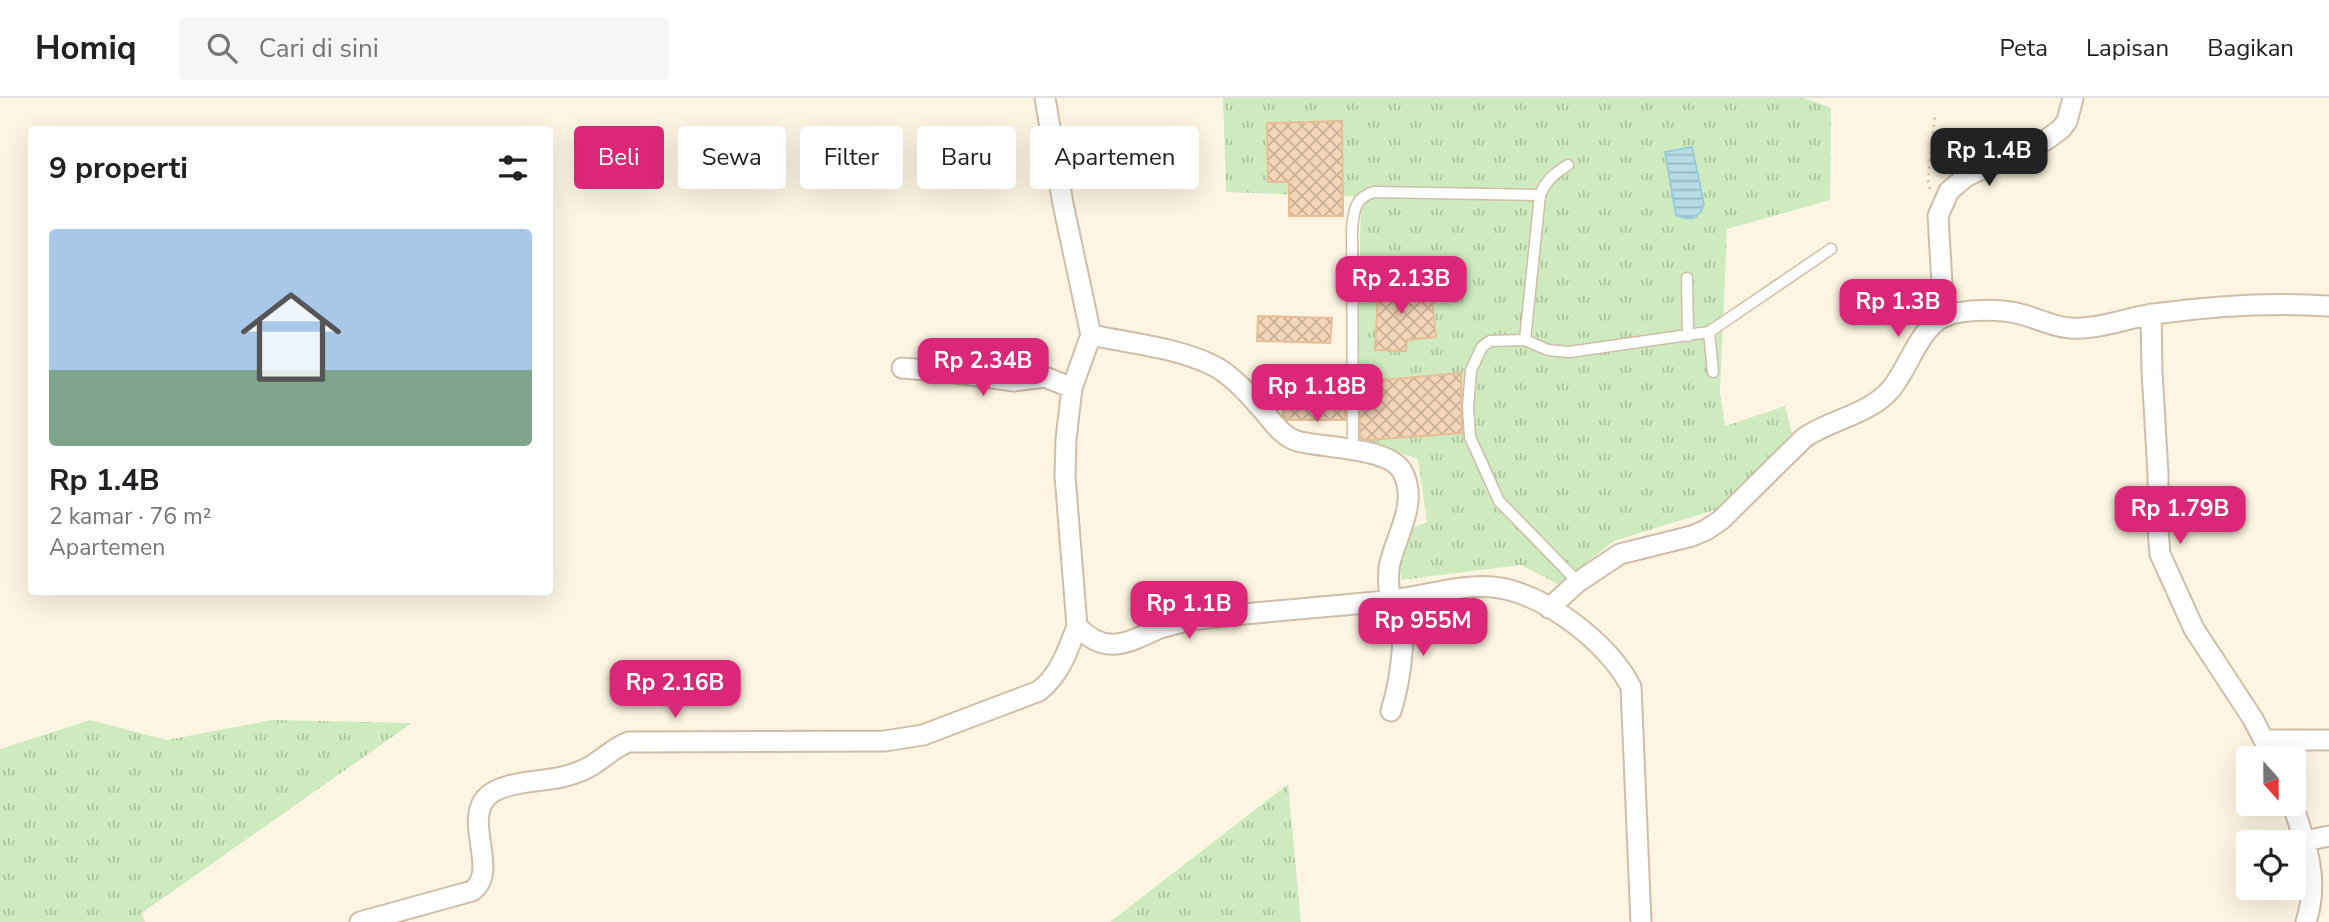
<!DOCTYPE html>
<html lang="id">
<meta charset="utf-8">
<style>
body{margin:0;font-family:"Nunito Sans",sans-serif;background:#f6f6f6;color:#202124;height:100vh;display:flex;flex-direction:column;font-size:26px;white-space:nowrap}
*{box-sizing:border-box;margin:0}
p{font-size:23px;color:#757577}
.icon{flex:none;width:38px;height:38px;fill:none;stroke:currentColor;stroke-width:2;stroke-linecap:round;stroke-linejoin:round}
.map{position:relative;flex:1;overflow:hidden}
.sheet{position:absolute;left:28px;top:28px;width:525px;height:469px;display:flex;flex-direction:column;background:#fff;border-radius:7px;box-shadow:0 7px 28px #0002}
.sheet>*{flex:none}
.banner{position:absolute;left:574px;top:28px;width:665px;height:63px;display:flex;gap:14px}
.needle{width:46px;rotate:159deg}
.controls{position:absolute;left:2236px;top:648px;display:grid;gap:14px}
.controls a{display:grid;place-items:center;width:70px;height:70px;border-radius:7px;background:#fff;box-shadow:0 7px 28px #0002;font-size:35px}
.price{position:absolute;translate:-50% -60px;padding:0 16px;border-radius:14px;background:#db2777;color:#fff;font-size:23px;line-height:46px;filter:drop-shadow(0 2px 4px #0008)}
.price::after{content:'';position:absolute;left:50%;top:42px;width:21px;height:16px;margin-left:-10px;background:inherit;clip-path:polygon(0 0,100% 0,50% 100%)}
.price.selected{background:#222;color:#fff}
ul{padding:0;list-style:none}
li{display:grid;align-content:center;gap:14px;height:371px;padding:0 21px}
li span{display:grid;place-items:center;height:217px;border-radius:7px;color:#555}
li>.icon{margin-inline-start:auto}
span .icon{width:126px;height:126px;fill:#fffc;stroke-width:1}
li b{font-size:30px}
h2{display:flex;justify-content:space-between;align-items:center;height:84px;padding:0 21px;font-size:30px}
.chip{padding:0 24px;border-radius:7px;background:#fff;box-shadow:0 7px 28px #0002;font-size:24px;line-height:63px}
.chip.selected{background:#db2777;color:#fff}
header{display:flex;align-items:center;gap:42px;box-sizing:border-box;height:98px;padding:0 35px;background:#fff;border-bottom:2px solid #e0e0e0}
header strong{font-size:33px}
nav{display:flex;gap:38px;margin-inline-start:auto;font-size:24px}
.search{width:490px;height:63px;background:#f6f6f6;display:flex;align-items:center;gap:18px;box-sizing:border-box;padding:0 24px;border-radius:7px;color:#757577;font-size:26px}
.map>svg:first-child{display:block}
.grass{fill:url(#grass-tufts)}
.water{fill:url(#water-rules);stroke:#9bcbda;stroke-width:2}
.building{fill:url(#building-cross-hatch);stroke:#e7bd98;stroke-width:2}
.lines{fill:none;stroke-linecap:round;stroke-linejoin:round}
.service-casing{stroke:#cfbda8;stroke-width:13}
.minor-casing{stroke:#cfbda8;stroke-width:23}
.path{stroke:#d8b89b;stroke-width:2.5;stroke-dasharray:2 5;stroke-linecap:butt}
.service{stroke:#fff;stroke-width:10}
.minor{stroke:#fff;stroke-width:19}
</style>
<header>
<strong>Homiq</strong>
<div class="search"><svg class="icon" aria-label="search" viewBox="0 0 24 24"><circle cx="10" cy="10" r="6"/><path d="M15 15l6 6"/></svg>Cari di sini</div>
<nav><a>Peta</a><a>Lapisan</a><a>Bagikan</a></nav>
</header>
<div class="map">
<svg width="2329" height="824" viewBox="0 0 2329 824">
<defs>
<pattern id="grass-tufts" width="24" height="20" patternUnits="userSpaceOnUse" patternTransform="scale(1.75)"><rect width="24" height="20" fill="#ceebc0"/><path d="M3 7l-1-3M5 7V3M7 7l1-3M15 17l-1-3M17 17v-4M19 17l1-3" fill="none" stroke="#acc29e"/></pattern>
<pattern id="water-rules" width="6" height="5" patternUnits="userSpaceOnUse" patternTransform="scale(1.75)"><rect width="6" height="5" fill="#b6dce7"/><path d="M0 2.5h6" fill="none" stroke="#99b6bd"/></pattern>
<pattern id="building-cross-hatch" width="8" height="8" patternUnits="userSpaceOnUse" patternTransform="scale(1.75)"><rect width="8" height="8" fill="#f4d5b8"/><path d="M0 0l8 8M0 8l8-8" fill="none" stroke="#cab097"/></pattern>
</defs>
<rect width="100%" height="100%" fill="#fdf5e2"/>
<path class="grass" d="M1223,0H1804L1831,10L1830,102L1727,131L1720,294L1725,328L1785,308L1792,335L1724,409L1614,443L1559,487L1521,467L1401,482L1397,435L1427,424L1418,361L1356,340L1361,99L1226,94Z
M90,622L167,642L272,622L412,625L142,815L145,824H0V651Z
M1288,686L1301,824H1110Z"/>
<path class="water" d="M1692,49L1704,106C1699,122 1690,123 1676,117L1665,54Z"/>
<path class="building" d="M1342,23L1343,118H1289V84H1268L1267,25Z
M1379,178L1410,180L1409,203L1432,201L1436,239L1407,242L1406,253L1375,252Z
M1258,218L1332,220L1330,245L1257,243Z
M1333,267V286L1345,285V322H1287L1283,318L1284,296L1266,297L1265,270Z
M1461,275L1462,335L1369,342L1360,340V284Z"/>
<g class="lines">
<g class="service-casing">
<path id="service" d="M1687,180L1688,238
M1525,242L1540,97C1546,82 1555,75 1568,67
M1713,274L1709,234L1831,151
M1353,352L1352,131C1354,113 1354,100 1374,94L1540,97
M1578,484L1499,403L1470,339L1468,309L1471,272L1482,249L1490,243L1525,242L1548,252L1569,254L1709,234"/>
</g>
<g class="minor-casing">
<path id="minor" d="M1045,0L1063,106L1091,237L1072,290L1066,341L1065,378L1077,528C1105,558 1127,545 1158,531C1169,527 1180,525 1191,522C1258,513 1325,510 1392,502C1425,498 1460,486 1493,489C1543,494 1609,545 1631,589L1641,824
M2151,216L2152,273L2158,376V432L2160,456L2194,531L2253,621L2273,660
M1944,219L1938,118L1949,93L1967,78L2046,42L2061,31L2067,23L2073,0
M1091,237C1129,245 1179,250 1214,268C1231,277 1246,293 1258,307C1270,319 1280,338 1297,343C1321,350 1389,349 1402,373C1419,403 1397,436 1390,465C1387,476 1389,491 1390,502
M902,270L949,274L1014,283L1045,279L1072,290
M1549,510L1578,484L1620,456L1692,438L1706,432L1721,422L1804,340C1831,321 1869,317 1891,291C1908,271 1920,229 1944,219C1964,210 2003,211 2024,217C2039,221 2053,229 2070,230C2098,232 2126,220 2154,216C2212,208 2270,204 2329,208
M1391,613C1403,575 1404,539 1403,500
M2264,642H2329
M2292,705C2306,746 2320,781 2306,824
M2305,743L2329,738
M360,824L472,793C499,774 465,726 485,701C499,683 541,684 562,679C574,676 587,672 597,664C608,657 616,648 629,644L885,643L923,637L1039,593C1060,577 1068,552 1077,528"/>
</g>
<path class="path" d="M1930,91L1928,82L1935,16"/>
<use href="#service" class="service"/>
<use href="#minor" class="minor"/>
</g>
</svg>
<div class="controls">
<a><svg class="needle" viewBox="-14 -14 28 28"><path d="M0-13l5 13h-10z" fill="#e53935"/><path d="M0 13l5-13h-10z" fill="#757577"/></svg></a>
<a><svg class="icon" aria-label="locate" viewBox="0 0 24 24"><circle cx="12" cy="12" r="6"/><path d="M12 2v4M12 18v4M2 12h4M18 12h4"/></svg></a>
</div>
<b class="price selected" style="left:1989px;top:90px">Rp 1.4B</b>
<b class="price" style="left:1401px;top:218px">Rp 2.13B</b>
<b class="price" style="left:1898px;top:241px">Rp 1.3B</b>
<b class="price" style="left:983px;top:300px">Rp 2.34B</b>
<b class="price" style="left:1317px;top:326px">Rp 1.18B</b>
<b class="price" style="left:2180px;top:448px">Rp 1.79B</b>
<b class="price" style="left:1189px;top:543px">Rp 1.1B</b>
<b class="price" style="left:1423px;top:560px">Rp 955M</b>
<b class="price" style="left:675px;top:622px">Rp 2.16B</b>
<div class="banner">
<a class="chip selected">Beli</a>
<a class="chip">Sewa</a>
<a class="chip">Filter</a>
<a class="chip">Baru</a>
<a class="chip">Apartemen</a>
</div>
<section class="sheet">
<h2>9 properti<svg class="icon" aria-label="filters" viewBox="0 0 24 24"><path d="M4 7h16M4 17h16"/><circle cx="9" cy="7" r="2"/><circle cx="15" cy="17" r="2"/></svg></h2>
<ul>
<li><span style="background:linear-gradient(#a9c7e8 65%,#7fa58c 0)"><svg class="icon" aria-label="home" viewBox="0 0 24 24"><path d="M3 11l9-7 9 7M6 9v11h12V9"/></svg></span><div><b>Rp 1.4B</b><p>2 kamar · 76 m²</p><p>Apartemen</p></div></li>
</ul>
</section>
</div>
